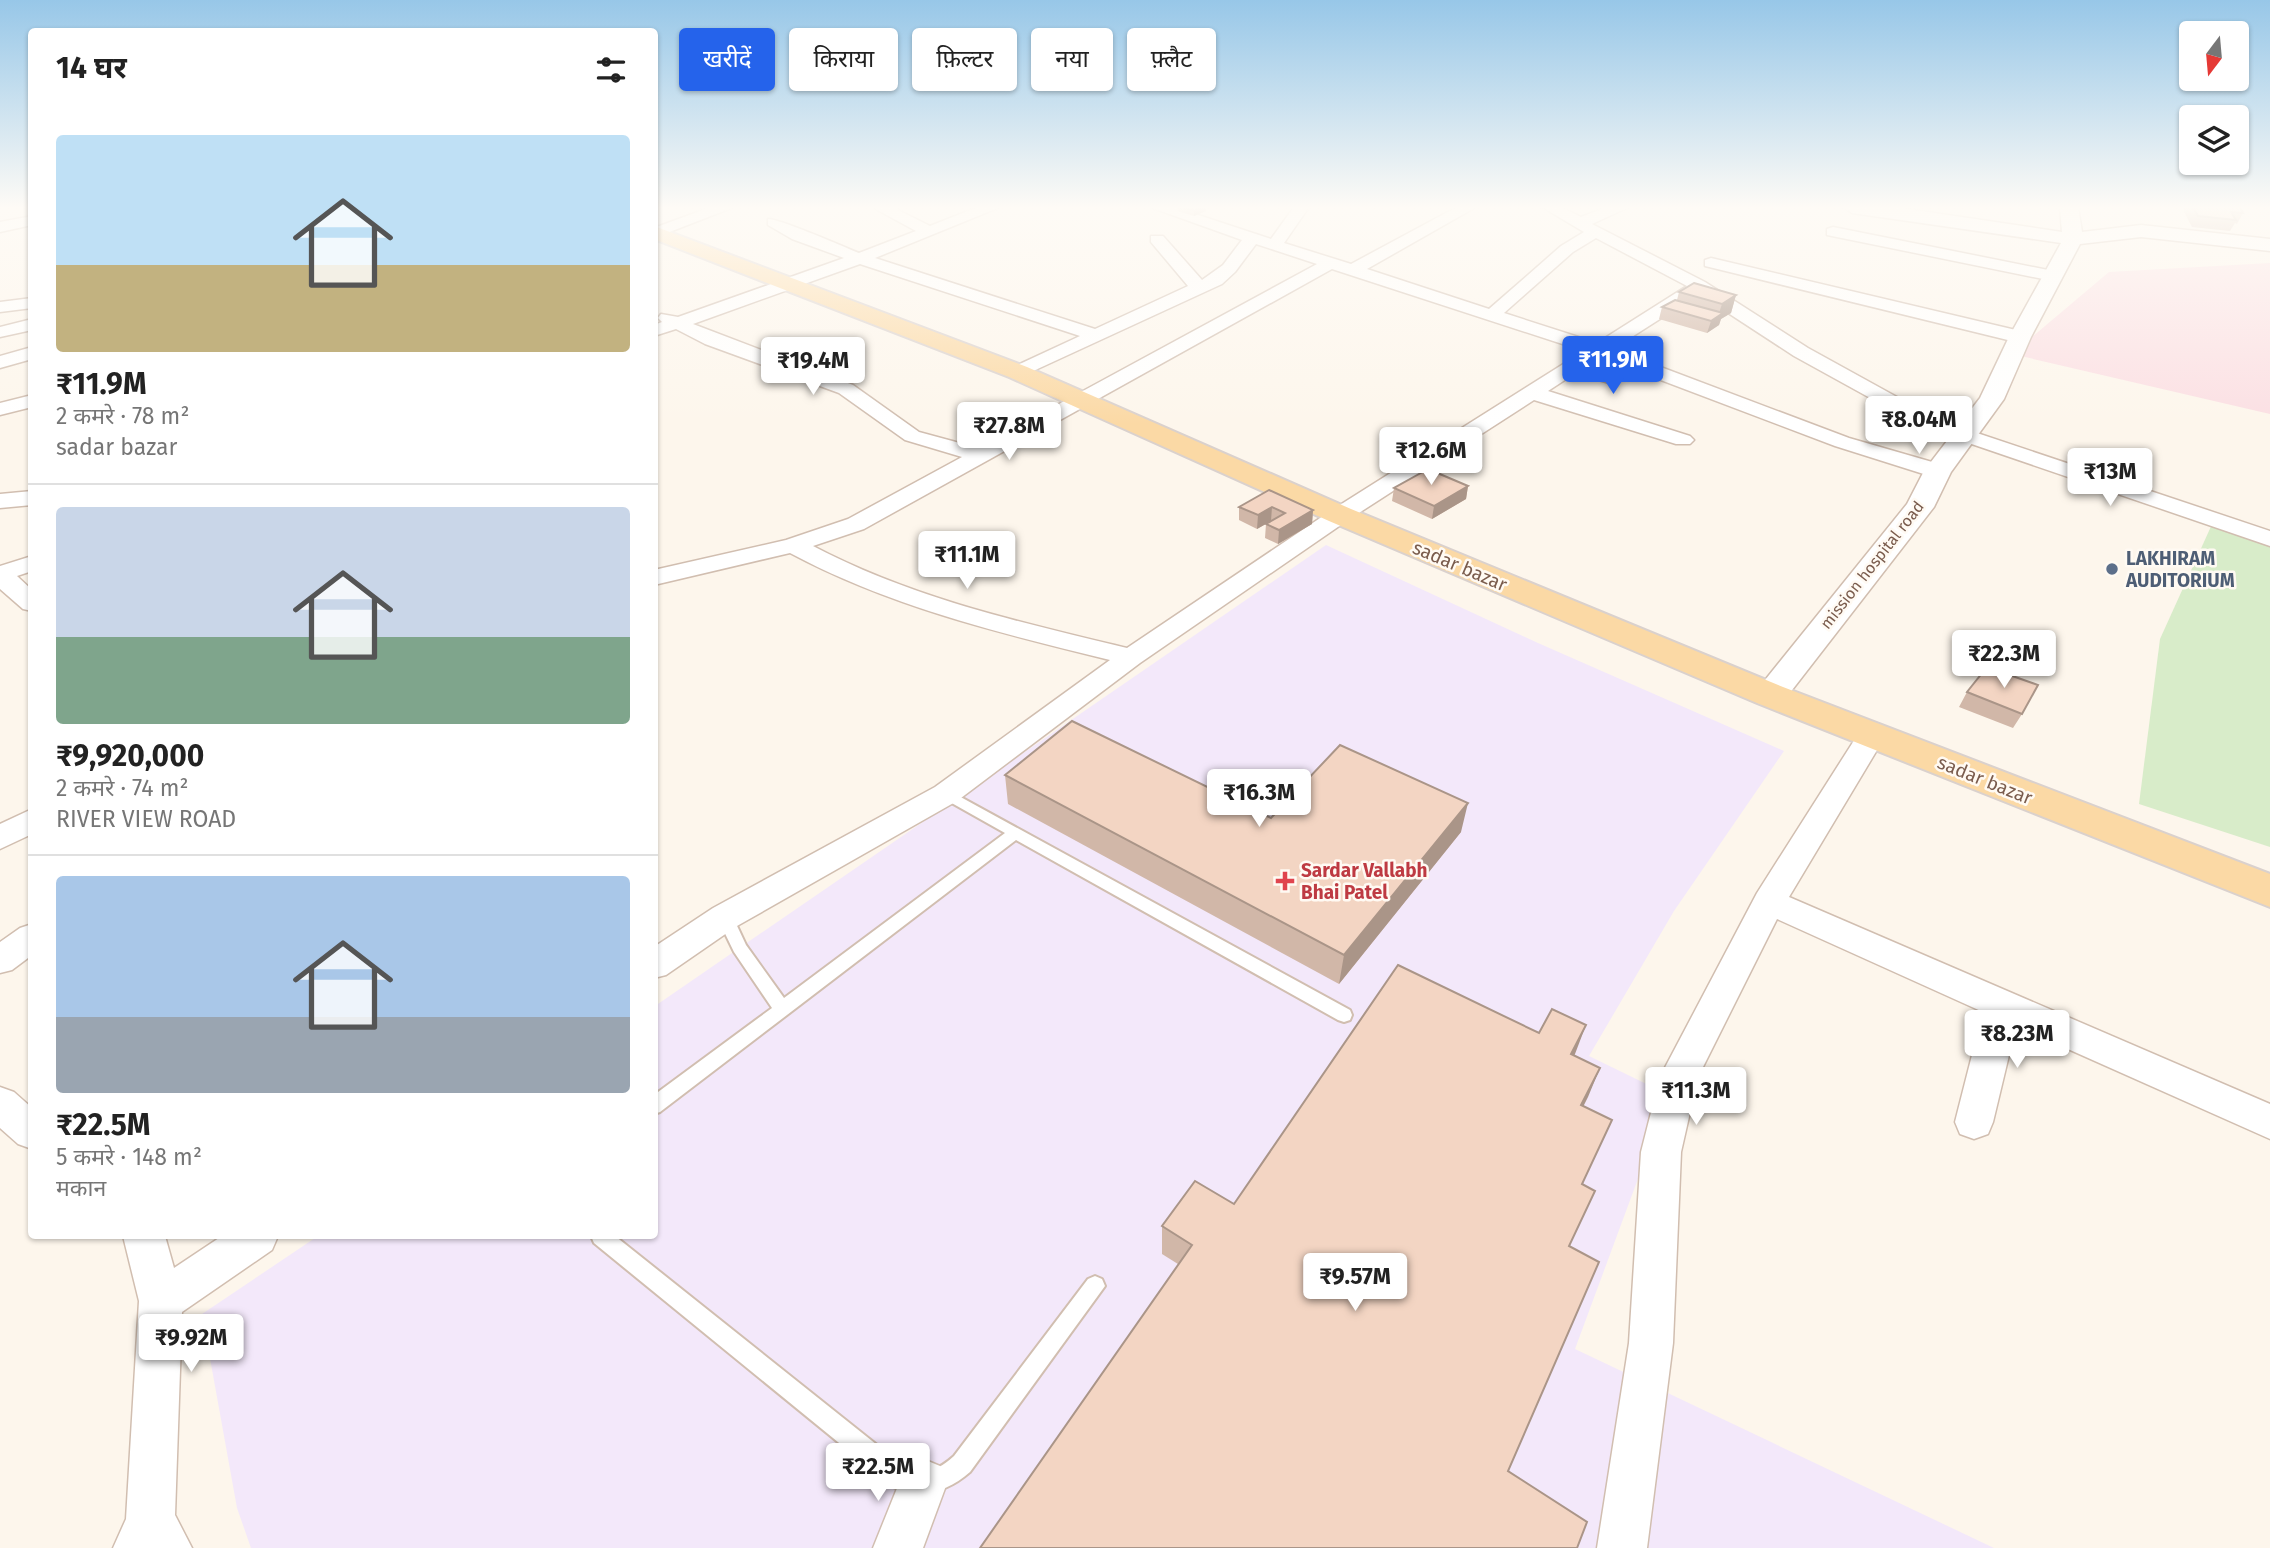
<!DOCTYPE html>
<html lang="hi">
<meta charset="utf-8">
<style>
body{margin:0;font-family:"Fira Sans","Noto Sans Devanagari",sans-serif;background:#f6f6f6;color:#222;height:100vh;display:flex;flex-direction:column;font-size:26px;white-space:nowrap}
*{box-sizing:border-box;margin:0}
p{font-size:23px;color:#767676}
.icon{flex:none;width:38px;height:38px;fill:none;stroke:currentColor;stroke-width:2;stroke-linecap:round;stroke-linejoin:round}
.map{position:relative;flex:1;overflow:hidden}
.sheet{position:absolute;left:28px;top:28px;width:630px;height:1211px;display:flex;flex-direction:column;background:#fff;border-radius:7px;box-shadow:0 2px 5px #0004}
.sheet>*{flex:none}
.top-card{position:absolute;left:679px;top:28px;width:665px;height:63px;display:flex;gap:14px}
.needle{width:46px;rotate:196deg}
.fabs{position:absolute;left:2179px;top:21px;display:grid;gap:14px}
.fabs a{display:grid;place-items:center;width:70px;height:70px;border-radius:7px;background:#fff;box-shadow:0 2px 5px #0004;font-size:35px}
.price{position:absolute;translate:-50% -60px;padding:0 16px;border-radius:7px;background:#fff;color:#222;font-size:23px;line-height:46px;filter:drop-shadow(0 2px 4px #0008)}
.price::after{content:'';position:absolute;left:50%;top:42px;width:21px;height:16px;margin-left:-10px;background:inherit;clip-path:polygon(0 0,100% 0,50% 100%)}
.price.active{background:#2563eb;color:#fff}
ul{padding:0;list-style:none}
li{display:grid;align-content:center;gap:14px;height:371px;padding:0 28px}
li+li{border-top:2px solid #e0e0e0}
li span{display:grid;place-items:center;height:217px;border-radius:7px;color:#555}
li>.icon{margin-inline-start:auto}
span .icon{width:126px;height:126px;fill:#fffc;stroke-width:1}
li b{font-size:30px}
h2{display:flex;justify-content:space-between;align-items:center;height:84px;padding:0 28px;font-size:30px}
.pill{padding:0 24px;border-radius:7px;background:#fff;box-shadow:0 2px 5px #0004;font-size:24px;line-height:63px}
.pill.active{background:#2563eb;color:#fff}
.map>svg:first-child{display:block}
.education{fill:#f3e8fa}
.medical{fill:#fbdfe3}
.green{fill:#d8ecc9}
.lines{fill:none;stroke-linecap:round;stroke-linejoin:round}
.service-casing{stroke:#d1beb0;stroke-width:4}
.minor-casing{stroke:#d1beb0;stroke-width:3}
.tertiary-casing{stroke:#d1beb0;stroke-width:3}
.primary-casing{stroke:#dad1cd;stroke-width:4}
.service{fill:#fff;fill-rule:evenodd}
.minor{fill:#fff;fill-rule:evenodd}
.tertiary{fill:#fff;fill-rule:evenodd}
.primary{fill:#fbd9a5;fill-rule:evenodd}
.wall{fill:#d1b7a8}
.shaded-wall{fill:#aa9588}
.building{fill:#f3d5c3;stroke:#aa9588;stroke-width:2}
.service-dot{fill:#5c6f8a;stroke:#fffaf3;stroke-width:2.5}
.health-dot{fill:#e0444e;stroke:#fffaf3;stroke-width:2.5}
.labels{text-anchor:middle;dominant-baseline:central;stroke-width:5;stroke-linejoin:round;paint-order:stroke}
.far-street-label{font-size:16px;fill:#7a5c4d;stroke:#fffaf3}
.service-label{font-size:19px;font-weight:bold;fill:#4e5e75;stroke:#fffaf3;text-anchor:start}
.street-label{font-size:19px;fill:#7a5c4d;stroke:#fffaf3}
.health-label{font-size:19px;font-weight:bold;fill:#be3a42;stroke:#fffaf3;text-anchor:start}
</style>
<div class="map">
<svg width="2270" height="1548" viewBox="0 0 2270 1548">
<rect width="100%" height="100%" fill="#fdf6ec"/>
<path class="education" d="M1326,545L1538,643L1784,751L1674,911L1589,1056L1669,1095L1575,1349L1994,1548H251L237,1508L202,1314L318,1236H654L655,1006Z"/>
<path class="medical" d="M2270,263V414L2012,354L2109,272Z"/>
<path class="green" d="M2213,522L2270,539V847L2139,804L2160,639Z"/>
<g class="lines">
<g class="service-casing">
<path id="service" d="M946,789L1350,1010L1352,1015L1350,1020L1344,1022L1338,1020L1016,840L660,1112L654,1114V1095L772,1008L734,952L717,917L719,913H731L746,945L784,998L1005,833L941,797L939,794L941,791Z
M591,1236H615L906,1468C929,1472 936,1472 954,1456L1088,1279L1095,1276L1102,1279L1105,1286L970,1472C947,1492 922,1499 893,1487L594,1243Z"/>
</g>
<g class="minor-casing">
<path id="minor" d="M711,207H734L654,238V228Z
M872,207H892L930,226L978,207H1000L875,258L1095,329L1188,286L1151,242V236H1163L1202,280L1223,265L1242,240L1150,207H1174L1271,239L1294,207H1309L1284,243L1351,264L1457,207H1476L1367,269L1489,309L1561,246L1584,232L1542,207H1561L1581,217L1607,207H1629L1592,224L1705,282L1808,348L1915,407L1971,431L2270,531V546L1957,439L1901,415L1794,356L1699,294L1613,349L1849,438L1946,466L1949,471L1946,476H1930L1835,446L1600,357L1548,391L1690,436L1694,440L1690,444H1676L1534,400L1348,520L1140,663L957,801L737,926L666,975L654,978V947L713,908L935,787L1110,660C1000,633 891,607 790,553L654,585V570L786,540L848,519L962,457L905,440L839,393L705,344L676,329L654,336V325L662,322L658,318L661,314L678,317L844,258L792,239L768,225V219C775,217 845,247 859,253L916,231ZM1596,238L1687,286L1597,343L1504,313L1573,252ZM1256,244L1317,264L978,448L919,432L853,385L693,324L860,264L1080,336L1011,368L1008,372L1018,378L1222,284L1235,272ZM1332,269L1584,351L1332,510L1127,648C1019,622 912,598 813,546L864,529Z
M32,216V225L0,232V222Z
M1833,227L2053,271L2061,276L2053,281L1827,235V229Z
M1711,258L2020,331L2029,337L2020,343L1705,266V260Z
M32,298V308L0,312V302Z
M32,319V330L0,337V327Z
M32,347V359L0,368V356Z
M32,395V407L0,415V403Z
M32,491V505L0,508V494Z
M32,556V571L17,576L32,590V611L23,609L0,589V566Z
M1872,726L1882,728L1886,735L1789,897L2270,1104V1139L2016,1026L1993,1122L1988,1134L1974,1139L1960,1134L1955,1122L1983,1012L1777,919L1698,1077L1681,1152L1673,1343L1647,1548H1597L1629,1343L1641,1152L1660,1077L1757,893L1862,728Z
M32,809V834L0,849V824Z
M32,924V955L12,970L0,973V942L20,928Z
M0,1087L14,1092L32,1108V1149L18,1144L0,1128Z
M123,1236H165L174,1268L222,1236H278L272,1250L182,1312L175,1515L192,1548H113L126,1519L139,1301Z
M923,1459L940,1466L947,1483L923,1548H873L906,1466Z"/>
</g>
<g class="tertiary-casing">
<path id="tertiary" d="M1843,207H1894L2062,232L2060,207H2078L2082,232L2141,225L2270,239V251L2141,237L2080,244L2031,337L2004,399L1951,472L1934,507L1782,703L1770,706L1758,703L1753,695L1907,504L1924,471L1980,398L2009,337L2061,243L1852,213Z"/>
</g>
<g class="primary-casing">
<path id="primary" d="M654,226L1027,367L1351,509L1783,687L2270,874V907L1757,703L1329,521L1009,377L654,239Z"/>
</g>
<use href="#service" class="service"/>
<use href="#minor" class="minor"/>
<use href="#tertiary" class="tertiary"/>
<use href="#primary" class="primary"/>
</g>
<path class="wall" d="M1178,207H1206V211L1194,216L1178,211Z
M2185,207H2240L2243,213L2237,224L2235,223L2230,231L2192,227L2183,210Z
M1679,292L1736,295L1731,313L1721,319L1719,325L1707,333L1659,319L1662,307L1677,300Z
M1635,352L1631,364L1607,384L1580,376L1583,363Z
M1468,486L1466,499L1432,519L1392,501L1394,488Z
M1269,490L1313,510L1312,524L1278,544L1265,538L1266,524L1271,521L1257,529L1239,520V507Z
M1967,692L2022,714L2013,728L1959,707Z
M1005,775L1271,818L1461,832L1339,984L1008,804Z
M1574,1055L1600,1068L1583,1106L1582,1184L1569,1246L1508,1471L1162,1254V1226L1234,1204Z"/>
<path class="shaded-wall" d="M1202,207H1206V211L1194,216V211Z
M1736,295L1731,313L1721,319L1719,325L1707,333L1711,321L1718,316L1722,304Z
M1635,352L1631,364L1607,384L1611,371Z
M1468,486L1466,499L1432,519L1434,506Z
M1272,507L1271,521L1257,529L1258,515Z
M1313,510L1312,524L1278,544L1279,530Z
M1468,803L1461,832L1339,984L1344,955Z
M1586,1025L1575,1054L1560,1083L1571,1054Z
M1600,1068L1588,1097L1570,1133L1581,1105Z"/>
<path class="building" d="M1183,207H1202L1194,211Z
M2193,207H2240L2243,213L2231,212L2236,220L2198,216Z
M1694,283L1736,295L1722,304L1679,292Z
M1675,300L1723,313L1711,321L1662,307Z
M1607,345L1635,352L1611,371L1583,363Z
M1428,469L1468,486L1434,506L1394,488Z
M1269,490L1313,510L1279,530L1266,524L1285,513L1272,507L1258,515L1239,507Z
M1987,667L2038,685L2022,714L1967,692Z
M1072,721L1271,818L1340,745L1468,803L1344,955L1005,775Z
M1398,965L1539,1033L1552,1009L1586,1025L1571,1054L1600,1068L1581,1105L1612,1120L1582,1184L1595,1191L1569,1246L1599,1262L1508,1471L1587,1522L1577,1548H980L1192,1245L1162,1226L1195,1181L1234,1204Z"/>
<linearGradient id="sky" x2="0" y2="1"><stop stop-color="#97c7e8"/><stop offset="0.49" stop-color="#fefbf6"/><stop offset="1" stop-color="#fefbf6" stop-opacity="0"/></linearGradient>
<rect width="2270" height="424" fill="url(#sky)"/>
<circle class="service-dot" cx="2112" cy="569" r="7"/>
<path class="health-dot" d="M1281.5 870.5h7v7h7v7h-7v7h-7v-7h-7v-7h7z"/>
<g class="labels">
<g class="far-street-label">
<text transform="translate(1872 565) rotate(-52)">mission hospital road</text>
</g>
<g class="service-label">
<text x="2126" y="558">LAKHIRAM<tspan x="2126" dy="22">AUDITORIUM</tspan></text>
</g>
<g class="street-label">
<text transform="translate(1460 566) rotate(23)">sadar bazar</text>
<text transform="translate(1985 780) rotate(22)">sadar bazar</text>
</g>
<g class="health-label">
<text x="1301" y="870">Sardar Vallabh<tspan x="1301" dy="22">Bhai Patel</tspan></text>
</g>
</g>
</svg>
<div class="fabs">
<a><svg class="needle" viewBox="-14 -14 28 28"><path d="M0-13l5 13h-10z" fill="#e53935"/><path d="M0 13l5-13h-10z" fill="#767676"/></svg></a>
<a><svg class="icon" aria-label="layers" viewBox="0 0 24 24"><path d="M12 4l9 5-9 5-9-5zM3 14l9 5 9-5"/></svg></a>
</div>
<b class="price active" style="left:1613px;top:396px">₹11.9M</b>
<b class="price" style="left:813px;top:397px">₹19.4M</b>
<b class="price" style="left:1919px;top:456px">₹8.04M</b>
<b class="price" style="left:1009px;top:462px">₹27.8M</b>
<b class="price" style="left:1431px;top:487px">₹12.6M</b>
<b class="price" style="left:2110px;top:508px">₹13M</b>
<b class="price" style="left:967px;top:591px">₹11.1M</b>
<b class="price" style="left:2004px;top:690px">₹22.3M</b>
<b class="price" style="left:1259px;top:829px">₹16.3M</b>
<b class="price" style="left:2017px;top:1070px">₹8.23M</b>
<b class="price" style="left:1696px;top:1127px">₹11.3M</b>
<b class="price" style="left:1355px;top:1313px">₹9.57M</b>
<b class="price" style="left:191px;top:1374px">₹9.92M</b>
<b class="price" style="left:878px;top:1503px">₹22.5M</b>
<div class="top-card">
<a class="pill active">खरीदें</a>
<a class="pill">किराया</a>
<a class="pill">फ़िल्टर</a>
<a class="pill">नया</a>
<a class="pill">फ़्लैट</a>
</div>
<section class="sheet">
<h2>14 घर<svg class="icon" aria-label="filters" viewBox="0 0 24 24"><path d="M4 7h16M4 17h16"/><circle cx="9" cy="7" r="2"/><circle cx="15" cy="17" r="2"/></svg></h2>
<ul>
<li><span style="background:linear-gradient(#bfe0f5 60%,#c2b280 0)"><svg class="icon" aria-label="home" viewBox="0 0 24 24"><path d="M3 11l9-7 9 7M6 9v11h12V9"/></svg></span><div><b>₹11.9M</b><p>2 कमरे · 78 m²</p><p>sadar bazar</p></div></li>
<li><span style="background:linear-gradient(#c9d6e8 60%,#7fa58c 0)"><svg class="icon" aria-label="home" viewBox="0 0 24 24"><path d="M3 11l9-7 9 7M6 9v11h12V9"/></svg></span><div><b>₹9,920,000</b><p>2 कमरे · 74 m²</p><p>RIVER VIEW ROAD</p></div></li>
<li><span style="background:linear-gradient(#a9c7e8 65%,#9aa5b1 0)"><svg class="icon" aria-label="home" viewBox="0 0 24 24"><path d="M3 11l9-7 9 7M6 9v11h12V9"/></svg></span><div><b>₹22.5M</b><p>5 कमरे · 148 m²</p><p>मकान</p></div></li>
</ul>
</section>
</div>
